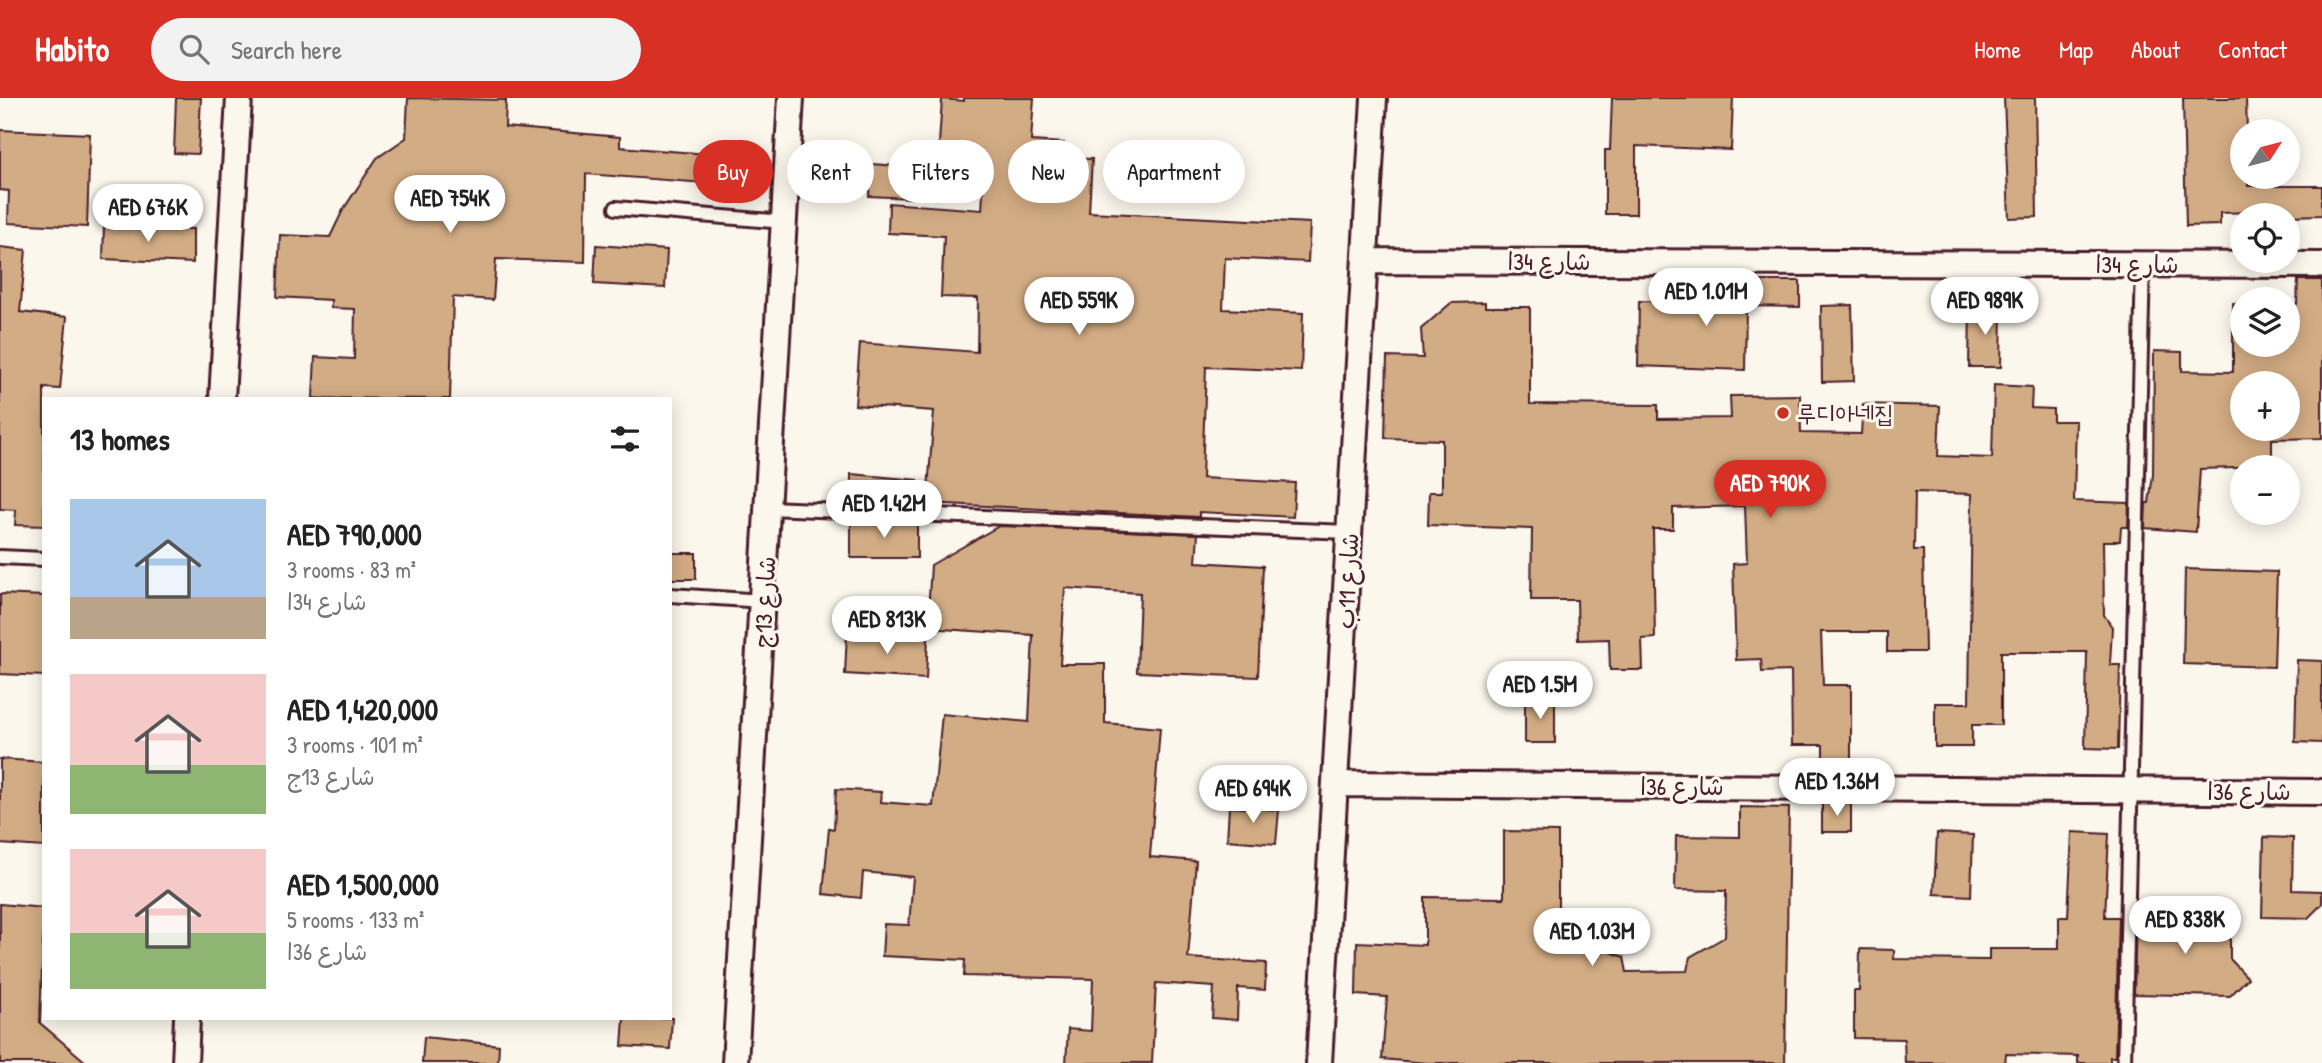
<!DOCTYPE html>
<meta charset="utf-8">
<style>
body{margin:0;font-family:"Patrick Hand","Playpen Sans Arabic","Poor Story",sans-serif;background:#f2f2f2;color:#222;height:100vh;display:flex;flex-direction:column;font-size:26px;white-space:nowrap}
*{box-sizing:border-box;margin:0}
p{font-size:23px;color:#767676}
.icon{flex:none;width:38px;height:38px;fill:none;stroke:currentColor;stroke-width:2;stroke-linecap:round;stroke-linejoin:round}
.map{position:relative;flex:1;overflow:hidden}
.drawer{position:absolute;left:42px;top:299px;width:630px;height:623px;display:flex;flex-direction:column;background:#fff;border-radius:0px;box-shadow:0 4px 18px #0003}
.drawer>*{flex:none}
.banner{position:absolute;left:693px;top:42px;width:665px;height:63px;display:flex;gap:14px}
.needle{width:46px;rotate:54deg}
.fabs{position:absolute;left:2230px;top:21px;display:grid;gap:14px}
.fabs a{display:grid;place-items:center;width:70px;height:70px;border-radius:50%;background:#fff;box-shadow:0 4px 18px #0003;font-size:35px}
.price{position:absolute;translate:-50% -60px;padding:0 16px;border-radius:24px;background:#fff;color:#222;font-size:23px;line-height:46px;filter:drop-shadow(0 2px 4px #0008)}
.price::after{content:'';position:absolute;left:50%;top:42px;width:21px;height:16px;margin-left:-10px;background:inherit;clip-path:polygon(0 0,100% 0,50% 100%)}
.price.current{background:#d93025;color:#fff}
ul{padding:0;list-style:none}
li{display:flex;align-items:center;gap:21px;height:175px;padding:0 28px}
li span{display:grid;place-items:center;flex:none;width:196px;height:140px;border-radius:0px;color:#555}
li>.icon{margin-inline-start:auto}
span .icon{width:84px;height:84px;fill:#fffc;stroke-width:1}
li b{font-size:30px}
h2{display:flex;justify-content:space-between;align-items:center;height:84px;padding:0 28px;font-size:30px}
.tag{padding:0 24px;border-radius:32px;background:#fff;box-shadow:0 4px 18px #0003;font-size:24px;line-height:63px}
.tag.current{background:#d93025;color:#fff}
header{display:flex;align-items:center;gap:42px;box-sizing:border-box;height:98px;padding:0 35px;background:#d93025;color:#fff}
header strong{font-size:33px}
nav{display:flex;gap:38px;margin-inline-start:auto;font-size:24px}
.search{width:490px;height:63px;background:#f2f2f2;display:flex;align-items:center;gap:18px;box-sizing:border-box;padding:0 24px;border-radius:38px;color:#767676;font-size:26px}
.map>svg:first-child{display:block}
.building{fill:#d2ac84;stroke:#4a1f2b;stroke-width:2;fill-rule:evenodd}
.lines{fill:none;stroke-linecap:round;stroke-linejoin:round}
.lane-casing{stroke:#4a1f2b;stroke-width:18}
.street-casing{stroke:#4a1f2b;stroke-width:30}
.lane{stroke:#fbf7ec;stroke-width:12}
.street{stroke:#fbf7ec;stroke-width:24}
.poi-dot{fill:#c8321e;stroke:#fbf7ec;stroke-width:2.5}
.labels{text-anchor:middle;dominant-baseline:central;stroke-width:6;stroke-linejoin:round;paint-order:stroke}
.street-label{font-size:24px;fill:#4a1f2b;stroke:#fbf7ec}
.poi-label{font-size:24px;fill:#4a1f2b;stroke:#fbf7ec;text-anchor:start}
</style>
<header>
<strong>Habito</strong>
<div class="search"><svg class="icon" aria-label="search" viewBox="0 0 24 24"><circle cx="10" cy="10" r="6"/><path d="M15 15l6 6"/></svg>Search here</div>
<nav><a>Home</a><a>Map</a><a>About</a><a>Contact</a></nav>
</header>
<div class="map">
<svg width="2322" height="965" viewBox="0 0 2322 965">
<rect width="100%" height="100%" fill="#fbf7ec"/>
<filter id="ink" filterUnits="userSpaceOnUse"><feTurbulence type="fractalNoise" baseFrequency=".0143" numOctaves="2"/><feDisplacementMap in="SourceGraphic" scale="14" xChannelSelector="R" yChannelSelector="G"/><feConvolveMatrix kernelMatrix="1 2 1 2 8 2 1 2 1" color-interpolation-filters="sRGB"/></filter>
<g filter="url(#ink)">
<path class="building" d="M176,0H201L198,56L174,55Z
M408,0L506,2L505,29L620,39V49L707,56L705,85L586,76L585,164L496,161L493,202L453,199L450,301L313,300L315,259L354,261L355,211L331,210V202L277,199L280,137L330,139L343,112L377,60L406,40Z
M964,0H1034L1031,43L1064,45L1063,60L1092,61L1089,114L1310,125L1308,164L1225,160L1223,211L1303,215L1301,273L1206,269L1202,380L1295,385L1293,419L1199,414V419L927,405L934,313L855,307L860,245L977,254L978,200L941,199L944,138L888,135L889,105L982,112L985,63L938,60L942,1L964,3Z
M1612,0H1733L1731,52L1636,48V116H1605V52H1610Z
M2004,0H2035L2037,119L2009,120Z
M2183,0H2246L2247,33H2242V79H2248V88H2322V117L2288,118V113L2220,115V127L2186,128Z
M0,32L90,36L87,129L8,125L9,93L0,92Z
M871,66L912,69L911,100L869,98Z
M104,128L193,131V165L103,161Z
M596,147L667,152L665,190L594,186Z
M0,149L26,152L20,214L67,219L60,291L44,290V428L15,427L16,412L0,411Z
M2298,182H2322V340L2272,341V369L2200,371L2196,434L2145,430L2146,405H2149L2153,377L2154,253L2182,254V273L2233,274V205H2242V247H2287V206H2297ZM2242,285H2287V331H2242Z
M1742,183H1800V209L1746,208L1745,272L1638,268L1639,203L1742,205Z
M1485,204V209H1530V306L1658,307V321L1731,320L1730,298L1800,297L1801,335L1861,336L1863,306L1940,308L1938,358L1992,360L1994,287L2032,289L2031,310L2053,311V323H2076L2074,403L2129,405L2128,429H2121L2120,443H2103L2104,517L2112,529L2110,567H2120L2118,651L2085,650L2087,554H2001V627H1972V649H1935V605H1969L1972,396L1915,394L1914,452H1923L1925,554H1887V534H1821L1823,587H1851V675H1823V647H1792L1791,573L1762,574L1761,561L1736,562L1733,466L1747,465L1745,408L1673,410V431H1653L1655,540L1642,541L1643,572H1610L1609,541L1578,542L1577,502H1531L1532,431L1428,427L1429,394H1442V342L1385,340L1387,259L1423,260L1421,231L1451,205Z
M1852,207L1854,283L1822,284L1821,208Z
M1970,208L2002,209L2001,269H1969Z
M851,376L918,382L917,407L851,405Z
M851,422L917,425V460H851Z
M999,428L1198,436L1196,464L1263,468L1258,579L1137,574L1140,495L1065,490L1060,566H1105V625L1160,630L1150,759L1196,763L1188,860L1266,865L1265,892L1238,890L1237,922L1212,920L1214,889L1156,885L1152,965H1066L1068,931L1091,933L1093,881L964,878L965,862L882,858L884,826L909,827L913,779L863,774L861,800L823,796L829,730L834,731L836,691L881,694L880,704L933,708L942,616L1029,624L1033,537L927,530L931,467Z
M670,455H696V481H670Z
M2185,471L2277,474L2274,569L2183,566Z
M0,496L44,498V578L0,576Z
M847,534L928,539L926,581L845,576Z
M2297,562L2322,563V645L2295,644Z
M1525,601H1555V645H1525Z
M0,661L44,664V749L0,746Z
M1822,705H1851V734H1822Z
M1229,709L1279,712L1276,746L1227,742Z
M1740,709L1789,710L1785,965H1427L1382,961L1387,899L1356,897L1357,844L1425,847V799L1504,800V733L1558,734V831L1611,830V854L1624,859L1627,874L1687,873L1690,859L1725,839L1726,793L1675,792L1676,738L1740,739Z
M2072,734L2109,736L2105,819H2119L2115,959H2110V965H2078V958L2006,956L2005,965H1905L1904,941L1854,940V893H1859L1860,851L1894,852V861L1989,862V851H2059V819H2068Z
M1937,735L1973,737L1971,798L1934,796Z
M2264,739L2293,740L2292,792L2322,793V806L2308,820L2262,819Z
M0,806L44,810L40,925L87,965H0Z
M2156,816L2230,817V861L2248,880L2230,898L2134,896L2136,819H2156Z
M624,920H672L670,951L622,948Z
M424,939L499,947L498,965H422Z"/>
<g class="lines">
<g class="lane-casing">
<path id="lane" d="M616,110L785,124
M769,410L1349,434
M0,459L44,461
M670,497L764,503
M2124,965L2143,166"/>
</g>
<g class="street-casing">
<path id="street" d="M1365,163L2322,167
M222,301L239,0
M1335,686L2322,694
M185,965L187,920
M735,965L791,0
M1319,965L1374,0"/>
</g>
<use href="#lane" class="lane"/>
<use href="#street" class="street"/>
</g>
</g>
<circle class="poi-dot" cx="1783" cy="315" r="7"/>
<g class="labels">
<g class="street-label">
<text x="1549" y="163">شارع 34ا</text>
<text x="2137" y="166">شارع 34ا</text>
<text transform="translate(1347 483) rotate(-87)">شارع 11ب</text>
<text transform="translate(764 504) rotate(-87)">شارع 13ج</text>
<text x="1682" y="688">شارع 36ا</text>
<text x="2249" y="693">شارع 36ا</text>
</g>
<g class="poi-label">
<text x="1797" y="315">루디아네집</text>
</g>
</g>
</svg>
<div class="fabs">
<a><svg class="needle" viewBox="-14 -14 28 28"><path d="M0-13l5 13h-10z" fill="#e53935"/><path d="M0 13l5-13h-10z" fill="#767676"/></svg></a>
<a><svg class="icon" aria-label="locate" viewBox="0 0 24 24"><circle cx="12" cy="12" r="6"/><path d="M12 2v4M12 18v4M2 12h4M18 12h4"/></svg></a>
<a><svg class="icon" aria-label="layers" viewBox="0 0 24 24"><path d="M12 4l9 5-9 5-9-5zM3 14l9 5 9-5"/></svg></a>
<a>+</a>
<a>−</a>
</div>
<b class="price" style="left:450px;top:137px">AED 754K</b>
<b class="price" style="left:148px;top:146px">AED 676K</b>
<b class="price" style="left:1706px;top:230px">AED 1.01M</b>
<b class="price" style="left:1079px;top:239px">AED 559K</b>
<b class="price" style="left:1985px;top:239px">AED 989K</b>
<b class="price current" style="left:1770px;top:422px">AED 790K</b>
<b class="price" style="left:884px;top:442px">AED 1.42M</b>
<b class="price" style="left:887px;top:558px">AED 813K</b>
<b class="price" style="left:1540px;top:623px">AED 1.5M</b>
<b class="price" style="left:1837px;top:720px">AED 1.36M</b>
<b class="price" style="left:1253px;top:727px">AED 694K</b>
<b class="price" style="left:2185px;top:858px">AED 838K</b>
<b class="price" style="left:1592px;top:870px">AED 1.03M</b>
<div class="banner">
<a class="tag current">Buy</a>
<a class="tag">Rent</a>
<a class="tag">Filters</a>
<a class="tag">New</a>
<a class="tag">Apartment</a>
</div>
<section class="drawer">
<h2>13 homes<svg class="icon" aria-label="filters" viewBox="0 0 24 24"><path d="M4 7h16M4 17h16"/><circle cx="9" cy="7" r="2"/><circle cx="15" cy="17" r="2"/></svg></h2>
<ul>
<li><span style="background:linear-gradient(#a9c7e8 70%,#b9a48a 0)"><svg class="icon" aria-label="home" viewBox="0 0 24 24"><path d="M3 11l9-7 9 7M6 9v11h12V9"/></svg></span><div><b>AED 790,000</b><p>3 rooms · 83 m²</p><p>شارع 34ا</p></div></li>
<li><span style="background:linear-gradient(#f6c9c9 65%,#8fb573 0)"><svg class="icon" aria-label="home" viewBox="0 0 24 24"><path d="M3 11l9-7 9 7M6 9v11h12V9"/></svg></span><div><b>AED 1,420,000</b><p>3 rooms · 101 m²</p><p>شارع 13ج</p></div></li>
<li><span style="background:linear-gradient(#f6c9c9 60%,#8fb573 0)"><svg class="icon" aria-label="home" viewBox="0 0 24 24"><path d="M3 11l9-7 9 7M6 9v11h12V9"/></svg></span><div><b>AED 1,500,000</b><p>5 rooms · 133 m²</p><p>شارع 36ا</p></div></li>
</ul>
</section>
</div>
